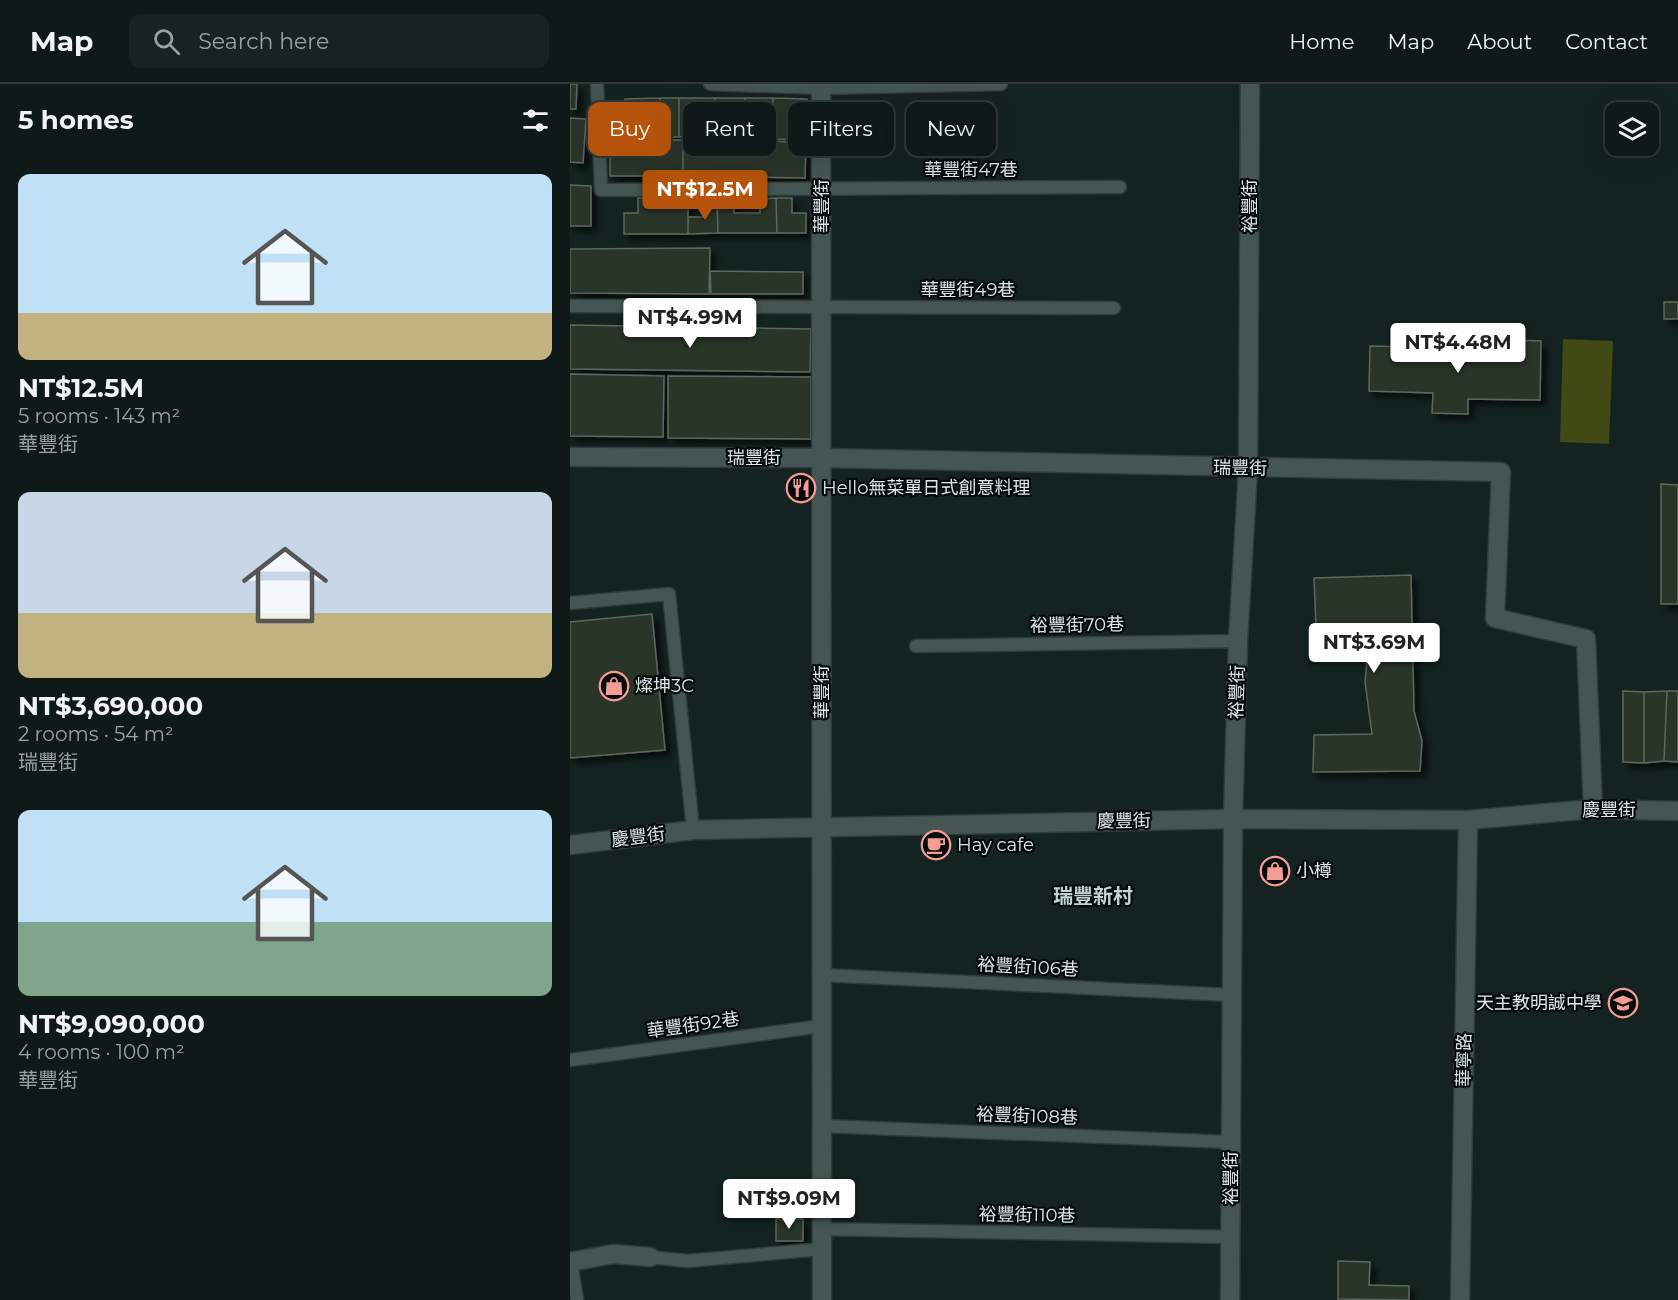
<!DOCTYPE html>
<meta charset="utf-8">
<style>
body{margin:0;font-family:Montserrat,"Noto Sans TC",sans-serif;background:#182321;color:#f1f3f6;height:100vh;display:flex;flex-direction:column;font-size:22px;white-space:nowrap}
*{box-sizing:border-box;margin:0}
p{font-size:20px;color:#9ba1a2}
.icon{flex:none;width:33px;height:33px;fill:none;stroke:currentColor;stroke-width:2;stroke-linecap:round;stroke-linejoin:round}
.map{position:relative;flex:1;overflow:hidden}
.drawer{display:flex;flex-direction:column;background:#0f1a18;width:570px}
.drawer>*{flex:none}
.banner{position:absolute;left:18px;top:18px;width:570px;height:54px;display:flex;gap:12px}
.controls{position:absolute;left:1035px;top:18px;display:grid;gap:12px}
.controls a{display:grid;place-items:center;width:54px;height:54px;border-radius:12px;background:#0f1a18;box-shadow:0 6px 24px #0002,0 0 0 2px #2f3837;font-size:30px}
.price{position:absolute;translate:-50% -51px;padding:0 14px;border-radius:6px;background:#fff;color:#222;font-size:20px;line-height:39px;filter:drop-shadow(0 2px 3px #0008)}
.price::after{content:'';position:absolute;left:50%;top:36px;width:18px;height:14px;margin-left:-9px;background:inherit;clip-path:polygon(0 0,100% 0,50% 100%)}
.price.active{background:#b45309;color:#fff}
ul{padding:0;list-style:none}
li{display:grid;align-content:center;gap:12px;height:318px;padding:0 18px}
li span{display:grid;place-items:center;height:186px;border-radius:12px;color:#555}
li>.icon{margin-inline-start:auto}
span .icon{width:108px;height:108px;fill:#fffc;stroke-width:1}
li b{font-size:26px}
h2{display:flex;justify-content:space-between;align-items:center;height:72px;padding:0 18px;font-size:26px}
.tag{padding:0 21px;border-radius:12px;background:#0f1a18;box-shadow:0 6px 24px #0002,0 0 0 2px #2f3837;font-size:21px;line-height:54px}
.tag.active{background:#b45309;color:#fff}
header{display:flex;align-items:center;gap:36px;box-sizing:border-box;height:84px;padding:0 30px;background:#0f1a18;border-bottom:2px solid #2f3837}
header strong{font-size:28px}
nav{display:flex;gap:33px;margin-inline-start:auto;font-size:21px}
.search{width:420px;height:54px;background:#182321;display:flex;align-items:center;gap:15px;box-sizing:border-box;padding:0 21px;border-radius:12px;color:#9ba1a2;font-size:22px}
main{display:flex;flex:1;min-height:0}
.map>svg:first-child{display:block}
.green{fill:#414914}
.building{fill:#2a352c;stroke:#5c685e;stroke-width:1.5;filter:url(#shadow)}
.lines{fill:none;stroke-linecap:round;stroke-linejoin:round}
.lane-casing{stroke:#313c3a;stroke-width:15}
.street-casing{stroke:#313c3a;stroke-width:21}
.lane{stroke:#455652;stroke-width:12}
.street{stroke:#455652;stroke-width:18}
.labels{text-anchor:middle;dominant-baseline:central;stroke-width:4.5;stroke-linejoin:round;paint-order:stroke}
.street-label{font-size:18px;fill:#dde7e5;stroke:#050b0a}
.poi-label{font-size:18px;fill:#dde7e5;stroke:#050b0a;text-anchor:start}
.neighbourhood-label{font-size:20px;font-weight:bold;fill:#c0d4cf;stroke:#050b0a}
</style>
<header>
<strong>Map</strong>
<div class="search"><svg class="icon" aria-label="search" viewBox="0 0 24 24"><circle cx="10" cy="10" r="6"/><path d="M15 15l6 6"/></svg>Search here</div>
<nav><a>Home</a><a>Map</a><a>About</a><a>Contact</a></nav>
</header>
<main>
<section class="drawer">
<h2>5 homes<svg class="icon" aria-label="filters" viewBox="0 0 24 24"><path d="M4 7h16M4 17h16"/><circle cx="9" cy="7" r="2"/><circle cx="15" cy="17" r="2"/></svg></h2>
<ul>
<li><span style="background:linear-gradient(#bfe0f5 75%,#c2b280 0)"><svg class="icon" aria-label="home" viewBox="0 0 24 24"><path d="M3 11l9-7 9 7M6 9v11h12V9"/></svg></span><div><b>NT$12.5M</b><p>5 rooms · 143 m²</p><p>華豐街</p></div></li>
<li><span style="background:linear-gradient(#c9d6e8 65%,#c2b280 0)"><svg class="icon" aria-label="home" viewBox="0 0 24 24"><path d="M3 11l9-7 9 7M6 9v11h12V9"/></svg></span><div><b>NT$3,690,000</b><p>2 rooms · 54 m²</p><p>瑞豐街</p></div></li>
<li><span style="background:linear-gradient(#bfe0f5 60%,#7fa58c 0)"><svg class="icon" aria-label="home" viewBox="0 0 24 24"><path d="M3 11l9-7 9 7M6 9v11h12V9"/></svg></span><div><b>NT$9,090,000</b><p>4 rooms · 100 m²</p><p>華豐街</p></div></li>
</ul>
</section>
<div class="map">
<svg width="1108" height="1216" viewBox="0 0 1108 1216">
<defs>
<filter id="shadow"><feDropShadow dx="5.5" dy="5.5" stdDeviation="3" flood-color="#0009"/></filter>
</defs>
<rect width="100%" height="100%" fill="#142320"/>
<path class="green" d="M993,255L1043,257L1039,360L990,358Z"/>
<path class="building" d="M0,0H7L6,25H0Z
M90,14H109V53H90Z
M90,14V53H48V40H56L55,15Z
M109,14H145V54L109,53Z
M145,14H175L174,54H145Z
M175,14H203L202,55L174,54Z
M203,14L237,15L236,56L202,55Z
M0,34L16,35L13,79L0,78Z
M40,55L113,56V92H40Z
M113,56L236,58L235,94L113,92Z
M0,101L21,102V142H0Z
M147,113H164V129H190V115L206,114L207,149H148Z
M68,114H118V150H54V129H68Z
M206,114H222V129H236V149H207Z
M133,118H147L148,149L118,150V133H133Z
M140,164L139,210L0,209V165Z
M140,187L233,188V210H141Z
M1094,218H1108V235H1094Z
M0,241L241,245L240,288L0,285Z
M946,256L971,257L970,316L898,315V330L862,329L863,309L799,307L800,262L946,265Z
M0,290L94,292L93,353L0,352Z
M98,292L241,293V355L98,354Z
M1091,400L1108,401V520H1091Z
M841,491L844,627L852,657L850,687L743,688L744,651L802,650L795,598L800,543L746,544L744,494Z
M82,530L95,666L0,674V538Z
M1053,607L1074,608V679L1053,678Z
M1097,607H1108V678L1094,677Z
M1097,607L1094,677L1074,679V608Z
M206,1135H233V1157H206Z
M768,1177L800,1178L799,1201L839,1202V1216L768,1215Z"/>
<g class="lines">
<g class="lane-casing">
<path id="lane" d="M27,0L31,106L550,103
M140,0L252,4L431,0
M0,222L544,224
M0,519L99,510L123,746
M346,562L668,557
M252,891L662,911
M0,976L252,942
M252,1042L661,1058
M252,1145L661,1153
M80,1173L117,1177L252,1165
M1,1178L7,1216"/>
</g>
<g class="street-casing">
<path id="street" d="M251,0L252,1216
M0,373L252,374L931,388L925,534L1016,555L1023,725
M0,761L123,746L663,735L898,736L1023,725L1108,727
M0,1178L43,1170L80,1173
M660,1216L663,735L668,557L678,385L680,0
M890,1216L898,736"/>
</g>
<use href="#lane" class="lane"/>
<use href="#street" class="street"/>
</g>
<defs>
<g id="restaurant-ring" transform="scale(1.5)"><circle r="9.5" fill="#050b0a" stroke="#f59c94" stroke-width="1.5"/><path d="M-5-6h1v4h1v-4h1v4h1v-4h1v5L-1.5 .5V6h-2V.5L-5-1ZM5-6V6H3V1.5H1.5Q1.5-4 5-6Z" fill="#f59c94"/></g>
<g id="shop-ring" transform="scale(1.5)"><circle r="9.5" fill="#050b0a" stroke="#f59c94" stroke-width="1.5"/><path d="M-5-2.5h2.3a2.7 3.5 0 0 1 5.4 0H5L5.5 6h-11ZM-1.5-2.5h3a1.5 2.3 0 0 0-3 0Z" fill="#f59c94"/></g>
<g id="cafe-ring" transform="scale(1.5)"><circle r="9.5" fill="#050b0a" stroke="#f59c94" stroke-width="1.5"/><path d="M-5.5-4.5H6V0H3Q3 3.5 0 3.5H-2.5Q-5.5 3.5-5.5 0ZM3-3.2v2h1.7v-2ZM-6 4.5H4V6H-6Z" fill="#f59c94"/></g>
<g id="school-ring" transform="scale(1.5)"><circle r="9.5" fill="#050b0a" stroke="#f59c94" stroke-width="1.5"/><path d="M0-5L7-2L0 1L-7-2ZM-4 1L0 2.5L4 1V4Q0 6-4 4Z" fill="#f59c94"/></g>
</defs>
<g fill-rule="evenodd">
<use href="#restaurant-ring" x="231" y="404"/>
<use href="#shop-ring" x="44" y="602"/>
<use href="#cafe-ring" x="366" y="761"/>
<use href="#shop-ring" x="705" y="787"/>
<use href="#school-ring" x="1053" y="919"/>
</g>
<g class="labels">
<g class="street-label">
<text x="401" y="86">華豐街47巷</text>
<text transform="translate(252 122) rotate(-90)">華豐街</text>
<text transform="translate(680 122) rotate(-90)">裕豐街</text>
<text x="398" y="206">華豐街49巷</text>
<text x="184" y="374">瑞豐街</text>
<text transform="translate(670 384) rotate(1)">瑞豐街</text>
<text transform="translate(507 541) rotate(-1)">裕豐街70巷</text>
<text transform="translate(252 608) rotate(-90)">華豐街</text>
<text transform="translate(667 608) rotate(-88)">裕豐街</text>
<text x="1039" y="726">慶豐街</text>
<text transform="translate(554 737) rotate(-1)">慶豐街</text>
<text transform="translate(68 753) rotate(-7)">慶豐街</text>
<text transform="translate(458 883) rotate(3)">裕豐街106巷</text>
<text transform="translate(123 941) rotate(-8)">華豐街92巷</text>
<text transform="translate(894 976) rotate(-89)">華寧路</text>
<text transform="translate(457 1032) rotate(2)">裕豐街108巷</text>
<text transform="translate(661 1094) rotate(-90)">裕豐街</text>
<text transform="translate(457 1131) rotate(1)">裕豐街110巷</text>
</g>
<g class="poi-label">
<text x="252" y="404">Hello無菜單日式創意料理</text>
<text x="65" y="602">燦坤3C</text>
<text x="387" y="761">Hay cafe</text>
<text x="726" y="787">小樽</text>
<text x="1032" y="919" text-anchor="end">天主教明誠中學</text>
</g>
<g class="neighbourhood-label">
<text x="523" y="812">瑞豐新村</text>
</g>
</g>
</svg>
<div class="controls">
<a><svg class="icon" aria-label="layers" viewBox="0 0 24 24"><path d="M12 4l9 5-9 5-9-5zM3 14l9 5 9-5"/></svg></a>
</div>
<b class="price active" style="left:135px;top:137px">NT$12.5M</b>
<b class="price" style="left:120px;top:265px">NT$4.99M</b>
<b class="price" style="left:888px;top:290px">NT$4.48M</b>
<b class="price" style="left:804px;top:590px">NT$3.69M</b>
<b class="price" style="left:219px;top:1146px">NT$9.09M</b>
<div class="banner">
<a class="tag active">Buy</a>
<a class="tag">Rent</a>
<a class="tag">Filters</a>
<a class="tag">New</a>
</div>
</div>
</main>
